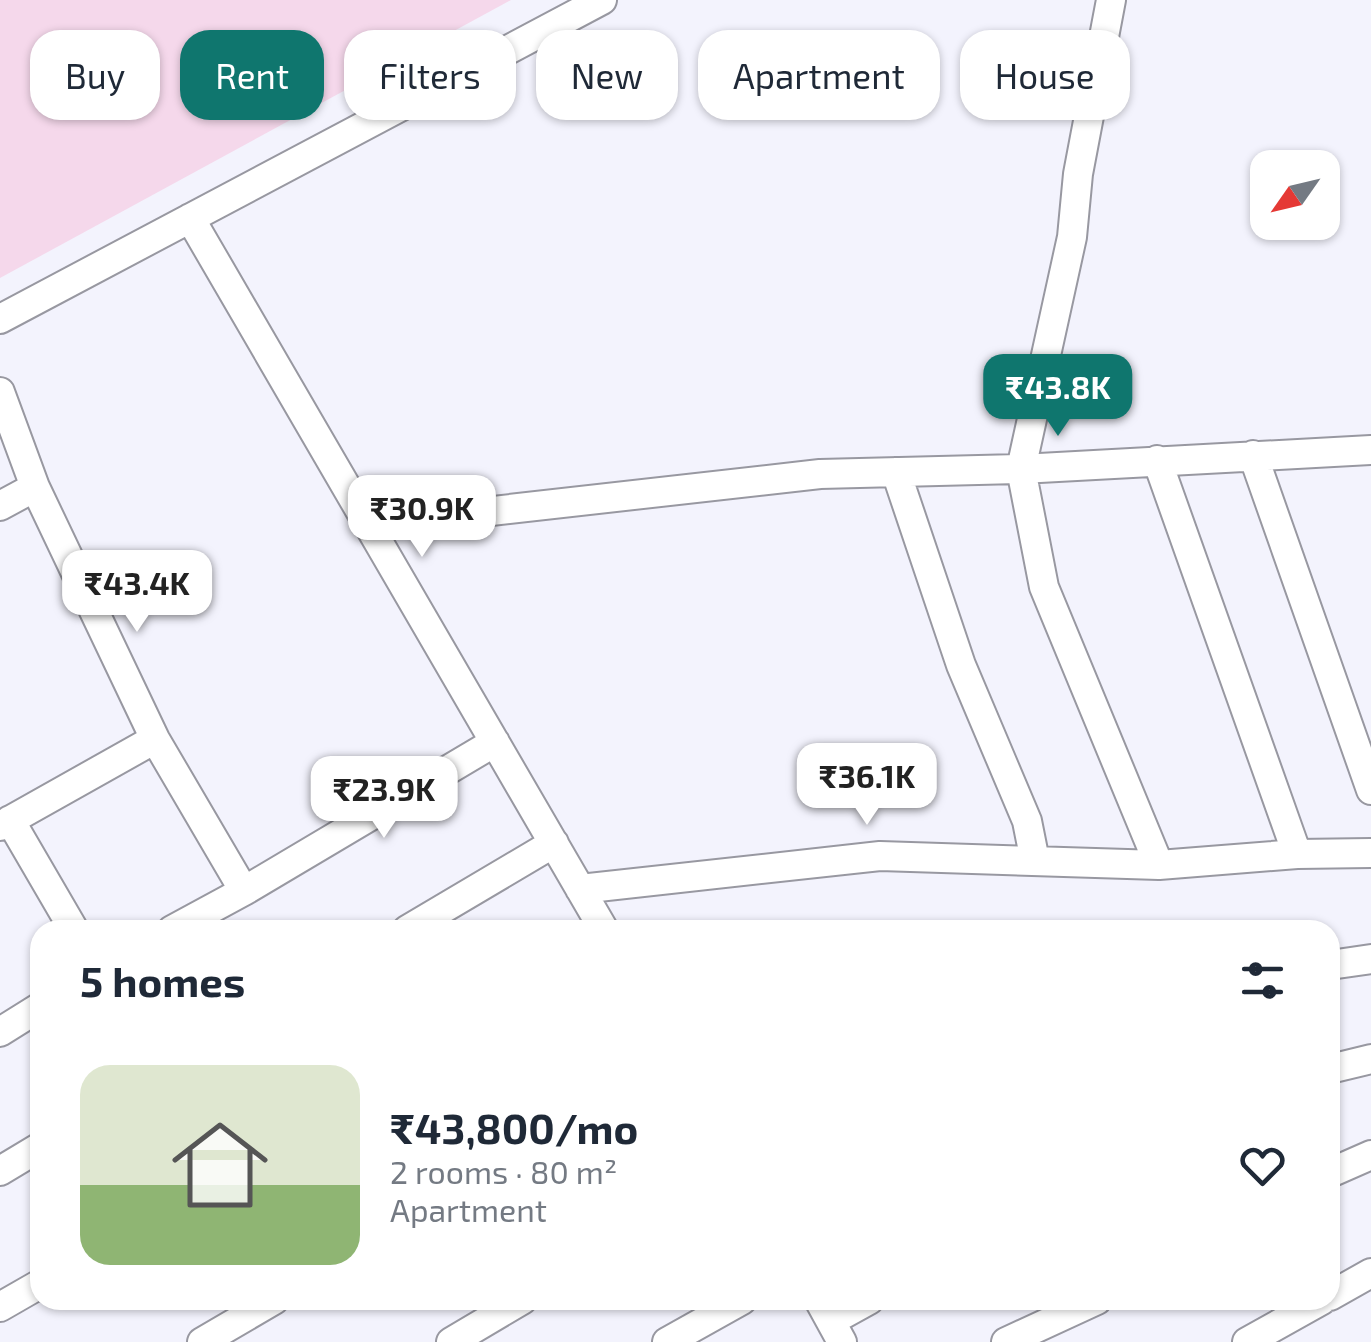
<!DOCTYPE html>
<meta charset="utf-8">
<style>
body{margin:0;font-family:"Exo 2",sans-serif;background:#f6f6f7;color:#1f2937;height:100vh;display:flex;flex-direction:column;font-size:38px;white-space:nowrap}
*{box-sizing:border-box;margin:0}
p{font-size:32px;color:#747a83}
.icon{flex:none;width:55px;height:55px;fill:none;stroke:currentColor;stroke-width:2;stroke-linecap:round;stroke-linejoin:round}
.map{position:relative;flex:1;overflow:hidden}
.sheet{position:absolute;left:30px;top:920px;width:1310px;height:390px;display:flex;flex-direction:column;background:#fff;border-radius:30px;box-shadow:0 2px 8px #0004}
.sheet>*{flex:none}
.hud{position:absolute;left:30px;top:30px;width:1312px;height:90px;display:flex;gap:20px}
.needle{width:65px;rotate:236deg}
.fabs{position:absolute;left:1250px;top:150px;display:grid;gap:20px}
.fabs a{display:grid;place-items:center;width:90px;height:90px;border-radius:20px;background:#fff;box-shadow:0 2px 8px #0004;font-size:50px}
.price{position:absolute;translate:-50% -85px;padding:0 22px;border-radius:20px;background:#fff;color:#222;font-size:32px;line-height:65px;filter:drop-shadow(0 2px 5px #0008)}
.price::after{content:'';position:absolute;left:50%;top:60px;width:30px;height:22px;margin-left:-15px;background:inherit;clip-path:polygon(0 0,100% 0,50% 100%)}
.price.active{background:#0f766e;color:#fff}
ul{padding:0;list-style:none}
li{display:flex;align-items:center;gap:30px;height:250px;padding:0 50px}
li span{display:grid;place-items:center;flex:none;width:280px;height:200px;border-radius:30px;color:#555}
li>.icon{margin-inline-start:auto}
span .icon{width:120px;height:120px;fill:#fffc;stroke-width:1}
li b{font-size:42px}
h2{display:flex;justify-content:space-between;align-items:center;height:120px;padding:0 50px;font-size:42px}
.chip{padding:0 35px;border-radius:30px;background:#fff;box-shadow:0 2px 8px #0004;font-size:35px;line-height:90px}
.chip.active{background:#0f766e;color:#fff}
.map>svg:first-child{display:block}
.green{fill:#f5d8eb}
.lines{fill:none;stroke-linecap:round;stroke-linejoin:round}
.minor-casing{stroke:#9898a1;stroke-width:32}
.minor{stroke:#fff;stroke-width:28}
</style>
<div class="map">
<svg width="1371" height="1342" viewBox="0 0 1371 1342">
<rect width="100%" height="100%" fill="#f3f3fd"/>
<path class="green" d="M0,0H511L0,278Z"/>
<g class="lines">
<g class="minor-casing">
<path id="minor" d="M1111,0L1078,174L1072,237L1021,469L1044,587L1159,865
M190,218L604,930
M0,319L602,0
M0,392L35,487L155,739L244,891
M1253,455L1371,790
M1157,460L1297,854
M896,472L961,665L1027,821L1035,861
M0,506L35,487
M368,525L820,474L1021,469L1371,450
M10,820L74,930
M0,826L155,739
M580,889L880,856L1159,865L1297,854L1371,853
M172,930L244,891L495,742
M407,930L554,843
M1330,965L1371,959
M0,1032L40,1007
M1330,1069L1371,1059
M0,1171L40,1147
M1330,1173L1371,1155
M1330,1296L1371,1273
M819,1300L842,1342
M0,1307L40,1284
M831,1321L869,1300
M202,1342L274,1300
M451,1342L522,1300
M667,1342L742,1300
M1006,1342L1097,1300
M1247,1342L1322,1300"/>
</g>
<use href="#minor" class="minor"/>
</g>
</svg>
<div class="fabs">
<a><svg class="needle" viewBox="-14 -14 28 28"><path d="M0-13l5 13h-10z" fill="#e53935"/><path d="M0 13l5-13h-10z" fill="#747a83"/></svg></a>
</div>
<b class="price active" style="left:1058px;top:439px">₹43.8K</b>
<b class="price" style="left:422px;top:560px">₹30.9K</b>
<b class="price" style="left:137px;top:635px">₹43.4K</b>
<b class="price" style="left:867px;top:828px">₹36.1K</b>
<b class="price" style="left:384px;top:841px">₹23.9K</b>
<div class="hud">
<a class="chip">Buy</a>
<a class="chip active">Rent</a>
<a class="chip">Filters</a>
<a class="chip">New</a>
<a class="chip">Apartment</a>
<a class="chip">House</a>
</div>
<section class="sheet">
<h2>5 homes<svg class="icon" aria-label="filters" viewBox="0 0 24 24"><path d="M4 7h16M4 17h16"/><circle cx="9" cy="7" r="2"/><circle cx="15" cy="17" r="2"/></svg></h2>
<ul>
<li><span style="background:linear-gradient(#dfe7d0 60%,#8fb573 0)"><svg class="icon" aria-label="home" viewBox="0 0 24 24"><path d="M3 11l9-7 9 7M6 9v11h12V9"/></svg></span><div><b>₹43,800/mo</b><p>2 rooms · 80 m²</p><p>Apartment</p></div><svg class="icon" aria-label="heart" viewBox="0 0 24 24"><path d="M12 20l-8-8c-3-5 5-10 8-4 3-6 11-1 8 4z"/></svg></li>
</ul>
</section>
</div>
